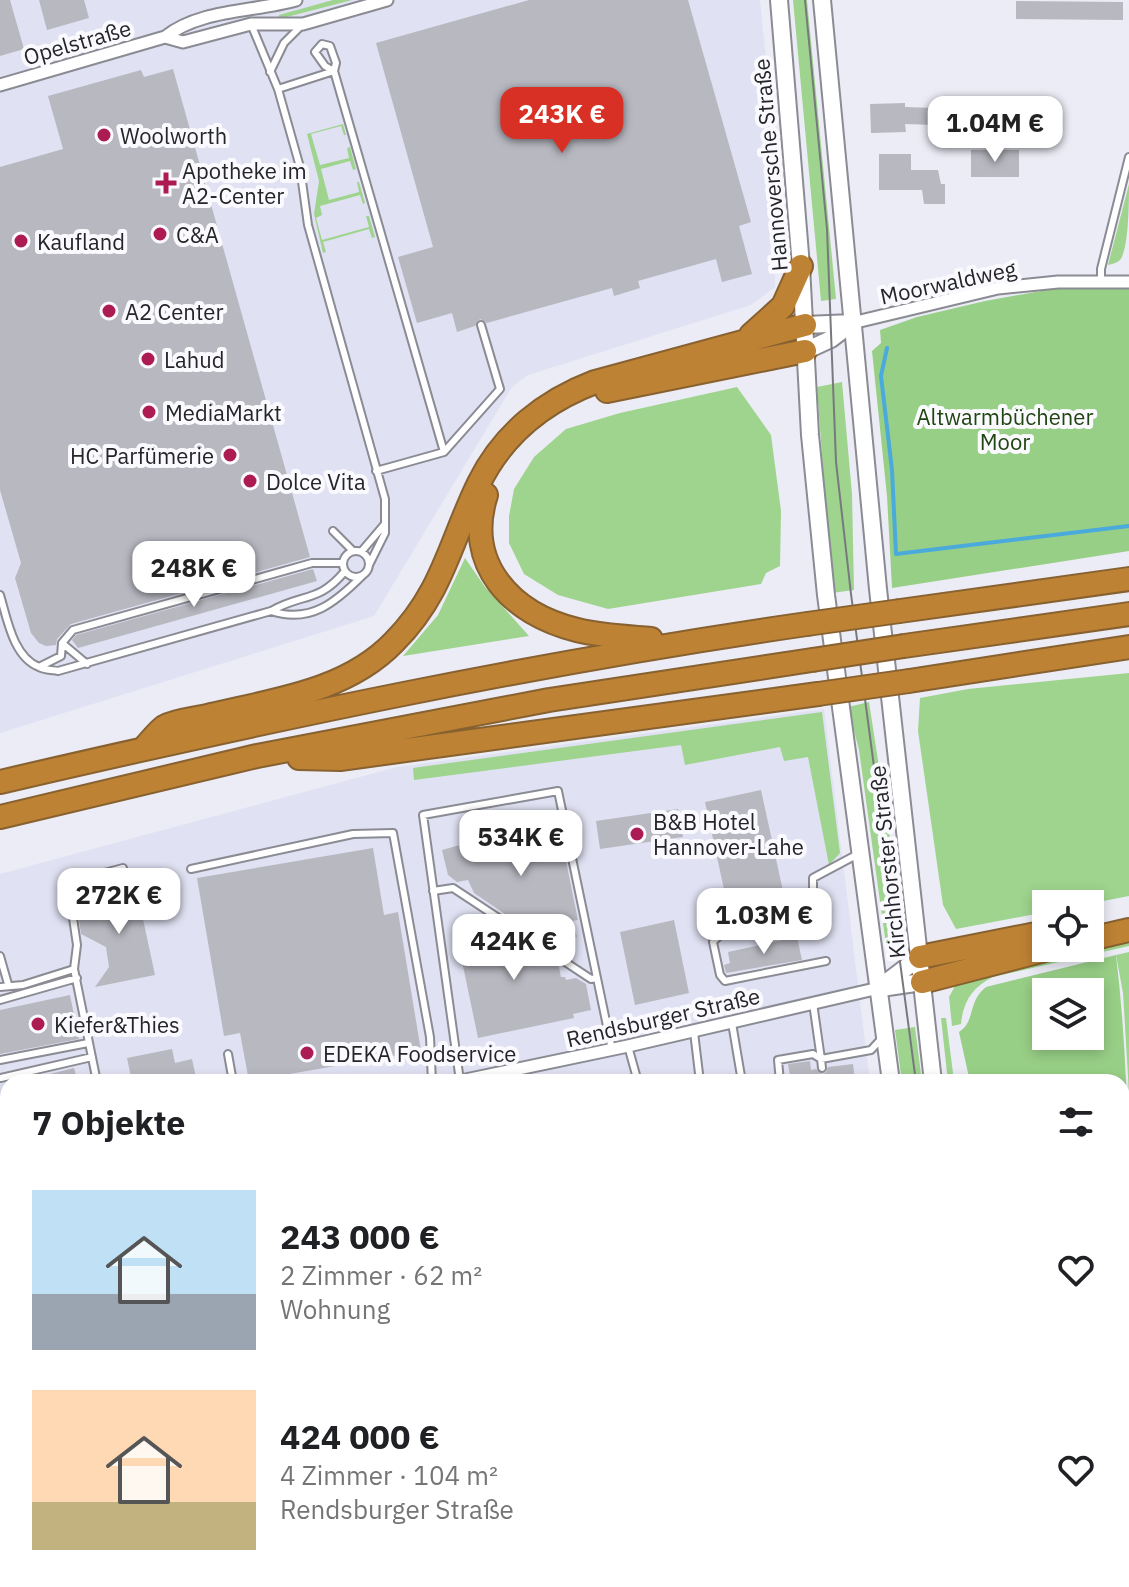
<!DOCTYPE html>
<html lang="de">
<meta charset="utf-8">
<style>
body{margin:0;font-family:"IBM Plex Sans",sans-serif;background:#f2f2f2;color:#202124;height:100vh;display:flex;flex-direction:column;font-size:30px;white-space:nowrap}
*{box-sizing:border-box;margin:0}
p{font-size:26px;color:#757577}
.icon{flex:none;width:44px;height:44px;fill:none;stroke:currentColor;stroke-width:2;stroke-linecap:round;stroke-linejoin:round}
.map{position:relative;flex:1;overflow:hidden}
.details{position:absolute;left:0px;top:1074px;width:1130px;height:514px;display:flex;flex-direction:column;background:#fff;border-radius:24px 24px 0 0;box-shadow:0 4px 12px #0003}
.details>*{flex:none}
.fabs{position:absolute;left:1032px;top:890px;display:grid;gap:16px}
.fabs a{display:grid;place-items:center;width:72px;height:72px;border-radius:0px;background:#fff;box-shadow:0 4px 12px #0003;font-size:40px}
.price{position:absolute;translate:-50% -68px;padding:0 18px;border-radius:16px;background:#fff;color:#222;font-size:26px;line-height:52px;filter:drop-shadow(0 2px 4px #0008)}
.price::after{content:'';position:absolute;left:50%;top:48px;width:24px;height:18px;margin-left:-12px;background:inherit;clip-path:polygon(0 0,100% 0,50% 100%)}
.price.on{background:#d93025;color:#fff}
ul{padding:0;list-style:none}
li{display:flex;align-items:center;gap:24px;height:200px;padding:0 32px}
li span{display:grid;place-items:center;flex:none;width:224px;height:160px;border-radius:0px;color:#555}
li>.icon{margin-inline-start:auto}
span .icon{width:96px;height:96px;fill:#fffc;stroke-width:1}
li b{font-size:34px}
h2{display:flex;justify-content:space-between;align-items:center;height:96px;padding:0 32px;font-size:34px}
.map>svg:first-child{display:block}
.built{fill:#e0e1f2}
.green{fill:#9ed48d}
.forest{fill:#98cf86;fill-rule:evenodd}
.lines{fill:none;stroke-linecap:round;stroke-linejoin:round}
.stream{stroke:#4aaadb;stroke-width:4}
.building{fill:#b8b8c1}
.lane-casing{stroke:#8a8b93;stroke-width:10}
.street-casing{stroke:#8a8b93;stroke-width:15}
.secondary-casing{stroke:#8a8b93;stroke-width:20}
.highway-casing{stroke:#876130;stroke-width:26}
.lane{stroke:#fff;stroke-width:6}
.street{stroke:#fff;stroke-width:11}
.secondary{stroke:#fff;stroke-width:16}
.highway{stroke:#bd8234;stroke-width:22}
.tram{stroke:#78797f;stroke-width:2}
.highway-bridge-casing{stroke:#876130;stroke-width:26;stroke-linecap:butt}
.highway-bridge{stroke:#bd8234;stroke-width:22}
.poi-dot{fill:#ac1b52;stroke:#fafafe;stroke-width:3}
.labels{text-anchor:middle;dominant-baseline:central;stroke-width:8;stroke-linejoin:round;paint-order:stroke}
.street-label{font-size:22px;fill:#242528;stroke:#fafafe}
.poi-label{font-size:22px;fill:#242528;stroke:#fafafe;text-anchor:start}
.park-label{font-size:22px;fill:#204412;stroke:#fafafe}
</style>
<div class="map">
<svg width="1129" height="1587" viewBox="0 0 1129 1587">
<rect width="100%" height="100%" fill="#ececf6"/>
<path class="built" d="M0,0H760L776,162L775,287L751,305L528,375L512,387L374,616L0,733Z
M824,709L870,1082H8V1580H931L932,1587H0V874L397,767Z"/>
<path class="green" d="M333,0H352L279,19V15Z
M793,0H807L836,299L821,301Z
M343,124L346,135H344L341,126L311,134L320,165L349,158L347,148L350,147L356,169L353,170L350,161L321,169L329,200L359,192L357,182H359L365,203L363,204L360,195L320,206L322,215L316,218L322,240L369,227L366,216H369L375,237L372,238L369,229L323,242L326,252L323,253L314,214L319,181L307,134Z
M1129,184C1129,200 1129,249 1120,260C1117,263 1112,264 1108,265Z
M842,382L852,494L854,590L832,593L817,387Z
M737,387L771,435L781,511L780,566L766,573L761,584L608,609L558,595L524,574L509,543V516L514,489L534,457L566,429L620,413Z
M465,558L485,587L529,636L403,656L438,615Z
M1129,673V896L1088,904H1046V912L956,929L943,905L918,731L920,698L968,689Z
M869,702L907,948L887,952L859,750L848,707Z
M822,712L840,853L829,865L808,757L784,761L780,747L685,765L681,745L414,780L413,768Z
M1129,935V946L993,977C973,987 963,1001 961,1024L952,1026L949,997L954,988V981C1011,959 1072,954 1129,935Z
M1129,952V1093L1123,993L1116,955Z
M946,1018L954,1081V1082H948L941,1018Z
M915,1027L922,1082H902L895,1030Z
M1122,1283L1129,1284V1469L1122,1470Z
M1129,1507V1587H1041L1040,1580H1122V1508Z"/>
<path class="forest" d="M1129,280V551L892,588L887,496L872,351L881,343L880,330L917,317L985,301L1052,289L1097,288Z
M1116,955C1129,1063 1129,1175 1129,1284L1122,1283V1082H970L959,1032C976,1021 967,1002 986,987ZM1046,992H1090V1036H1046Z"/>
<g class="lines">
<path class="stream" d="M887,348L881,376L892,470L896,554L1129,526
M681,1587L683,1580"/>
</g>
<path class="building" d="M0,0H10L24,49L0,56Z
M39,0H84L89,18L47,30Z
M529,0H688L751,222L739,226L752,274L722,282L716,259L638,281L640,288L614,296L612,288L487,323L480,319L475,326L457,332L452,313L417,323L398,257L433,247L376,43Z
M1016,1L1123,2V20L1016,19Z
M173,69L310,557L71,624L57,639L56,645L46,646L39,643L31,633L15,578L21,563L0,490V167L63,149L48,96L141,70L144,77Z
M905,103V107L936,108L935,125L905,124L906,132L871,133L870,104Z
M971,150H1019V177H971Z
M879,154H911V170H938L941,184H945V204H924L922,190H879Z
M313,569L317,581L78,648L72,640L76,635Z
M761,790L783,891L727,903L705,802Z
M678,809L683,837L600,849L596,821Z
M558,822L578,920L572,921L577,937L549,944L474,893L468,880L457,882L448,875L442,850L460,845L459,842Z
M373,848L384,915L398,912L421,1051L249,1081L240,1033L224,1036L197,878Z
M137,891L155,975L95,987L109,967L106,947L81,934L77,905Z
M486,917L559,967L561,977H565L566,980L576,978L586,984L591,1010L573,1014L574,1018L478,1038L458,942H461L458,923Z
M674,920L689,993L635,1005L620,932Z
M797,937L802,960L726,973L724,965L730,963L728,952Z
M70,995L79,1039L0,1054V1010Z
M172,1049L175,1063L192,1059L197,1082H132L127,1058Z
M810,1061L811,1070L816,1069L822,1074L826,1072L828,1067L853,1064L855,1082H791L788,1064Z
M74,1068L78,1082H35L34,1078Z"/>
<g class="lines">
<g class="lane-casing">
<path id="lane" d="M251,24L278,89L300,167L308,225L385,499V533L369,565
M334,71L325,66L315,52L322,44L330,46L336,63L334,71L444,452
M270,72L284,43L301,26
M278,89L334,71
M1101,281V269L1129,157
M376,471L444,452L500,389L481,325
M333,531L353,551
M343 564a13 13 0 1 1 26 0a13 13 0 1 1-26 0Z
M361,552L384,525
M0,595C7,618 13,657 39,667C45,670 52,670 58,671L271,611C302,593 319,603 345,571
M271,611C311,624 336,602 363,575
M62,643L87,664
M41,666L61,656L62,643L73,630L312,563H343
M191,869L353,834L393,833L430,1037L432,1082
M813,889V878L860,853
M433,891L453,888L591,979L597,978
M719,936L713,942L720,975L725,981L826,961
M0,956L8,984
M74,969L77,945L69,891L74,881L123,868
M0,987L23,985L74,969L97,1082
M0,1000L77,978
M813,1003L821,1059L871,1050L883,1037
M732,1023L742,1082
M694,1032L700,1082
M628,1046L638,1082
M228,1054L233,1082
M0,1060L88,1043
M1,1078L92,1057
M460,1081L423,815L558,791L612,1050
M780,1082L778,1060L813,1054L821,1059L822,1068
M0,1254L8,1257
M68,1580L91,1587
M15,1587L18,1580
M444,1587L446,1580
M487,1587L490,1580
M554,1587L555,1580"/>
</g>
<g class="street-casing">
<path id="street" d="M165,37L183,42L251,24H303L387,0
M0,85L165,37C200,9 254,12 296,0
M852,323L998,288L1058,282H1129
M456,1082L628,1046L879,988
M0,1190L8,1180
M1122,1477L1129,1476
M0,1524L8,1527
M176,1580L199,1587"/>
</g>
<g class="secondary-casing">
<path id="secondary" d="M779,0L801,266L810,435L826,595L891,1082
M822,0L878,589L933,1082
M805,325L852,323
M805,351L831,339L852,323
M879,988L920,957
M881,988L922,982
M955,1580L956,1587
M994,1580L995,1587"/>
</g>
<g class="highway-casing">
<path id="highway" d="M751,335L783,306L801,266
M607,391L805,351
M486,495C464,564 511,614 577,630C601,636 627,637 651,639
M900,611L1129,579
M904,646L1129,614
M909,681L1129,647
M143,749C150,742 157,732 164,727C176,720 198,719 211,715C275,700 347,691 394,642C443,593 450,542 479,483C503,434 545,401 595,382L805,325
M299,758L340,759L818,694
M0,782C267,720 535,663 807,624
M0,817L257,756L549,700L812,660
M1090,939L1129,930
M920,957L1046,932
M922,982L1053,948"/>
</g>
<use href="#lane" class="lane"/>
<use href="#street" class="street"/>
<use href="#secondary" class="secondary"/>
<use href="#highway" class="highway"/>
<path class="tram" d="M805,0L827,229L836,462L851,594L916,1082
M974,1580V1587"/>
<g class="highway-bridge-casing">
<path id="highway-bridge" d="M807,624L900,611
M812,660L904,646
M818,694L909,681"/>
</g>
<use href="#highway-bridge" class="highway-bridge"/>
</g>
<g class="poi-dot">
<circle cx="104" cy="135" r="8"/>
<path d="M162 171h8v8h8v8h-8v8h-8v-8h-8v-8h8z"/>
<circle cx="160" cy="234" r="8"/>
<circle cx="21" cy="241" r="8"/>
<circle cx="109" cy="311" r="8"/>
<circle cx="148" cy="359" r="8"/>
<circle cx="149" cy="412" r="8"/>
<circle cx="230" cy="455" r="8"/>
<circle cx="250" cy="481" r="8"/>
<circle cx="637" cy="834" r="8"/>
<circle cx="38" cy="1024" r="8"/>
<circle cx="307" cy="1053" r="8"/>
</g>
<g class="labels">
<g class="street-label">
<text transform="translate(77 42) rotate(-16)">Opelstraße</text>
<text transform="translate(770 165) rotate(-95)">Hannoversche Straße</text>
<text transform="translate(948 282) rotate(-12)">Moorwaldweg</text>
<text transform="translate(887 862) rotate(-96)">Kirchhorster Straße</text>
<text transform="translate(663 1017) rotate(-13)">Rendsburger Straße</text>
</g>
<g class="poi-label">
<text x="120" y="135">Woolworth</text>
<text x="182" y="170">Apotheke im<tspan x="182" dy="25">A2-Center</tspan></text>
<text x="176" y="234">C&amp;A</text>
<text x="37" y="241">Kaufland</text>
<text x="125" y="311">A2 Center</text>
<text x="164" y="359">Lahud</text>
<text x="165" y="412">MediaMarkt</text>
<text x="214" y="455" text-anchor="end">HC Parfümerie</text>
<text x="266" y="481">Dolce Vita</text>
<text x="653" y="821">B&amp;B Hotel<tspan x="653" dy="25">Hannover-Lahe</tspan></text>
<text x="54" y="1024">Kiefer&amp;Thies</text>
<text x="323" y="1053">EDEKA Foodservice</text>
</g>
<g class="park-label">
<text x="1005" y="416">Altwarmbüchener<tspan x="1005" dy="25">Moor</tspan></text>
</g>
</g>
</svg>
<div class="fabs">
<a><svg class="icon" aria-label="locate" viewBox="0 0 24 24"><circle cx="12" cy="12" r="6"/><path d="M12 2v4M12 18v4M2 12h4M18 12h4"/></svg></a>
<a><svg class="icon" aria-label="layers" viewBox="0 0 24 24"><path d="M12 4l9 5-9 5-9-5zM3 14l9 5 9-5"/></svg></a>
</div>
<b class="price on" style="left:562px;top:155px">243K €</b>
<b class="price" style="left:995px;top:164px">1.04M €</b>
<b class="price" style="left:194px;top:609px">248K €</b>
<b class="price" style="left:521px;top:878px">534K €</b>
<b class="price" style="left:119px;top:936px">272K €</b>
<b class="price" style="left:764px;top:956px">1.03M €</b>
<b class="price" style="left:514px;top:982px">424K €</b>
<section class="details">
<h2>7 Objekte<svg class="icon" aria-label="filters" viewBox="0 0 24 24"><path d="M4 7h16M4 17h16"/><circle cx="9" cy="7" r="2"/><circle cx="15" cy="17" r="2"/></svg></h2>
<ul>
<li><span style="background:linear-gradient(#bfe0f5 65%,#9aa5b1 0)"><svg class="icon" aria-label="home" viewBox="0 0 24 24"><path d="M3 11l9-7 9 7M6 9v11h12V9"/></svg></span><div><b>243 000 €</b><p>2 Zimmer · 62 m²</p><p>Wohnung</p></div><svg class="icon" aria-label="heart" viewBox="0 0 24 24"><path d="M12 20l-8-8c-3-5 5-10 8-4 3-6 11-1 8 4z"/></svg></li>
<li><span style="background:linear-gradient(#ffd9b3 70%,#c2b280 0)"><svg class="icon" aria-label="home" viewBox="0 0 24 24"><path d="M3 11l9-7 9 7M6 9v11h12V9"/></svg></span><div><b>424 000 €</b><p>4 Zimmer · 104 m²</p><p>Rendsburger Straße</p></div><svg class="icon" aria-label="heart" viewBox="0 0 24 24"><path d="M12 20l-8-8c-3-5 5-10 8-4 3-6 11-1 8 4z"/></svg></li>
</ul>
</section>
</div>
